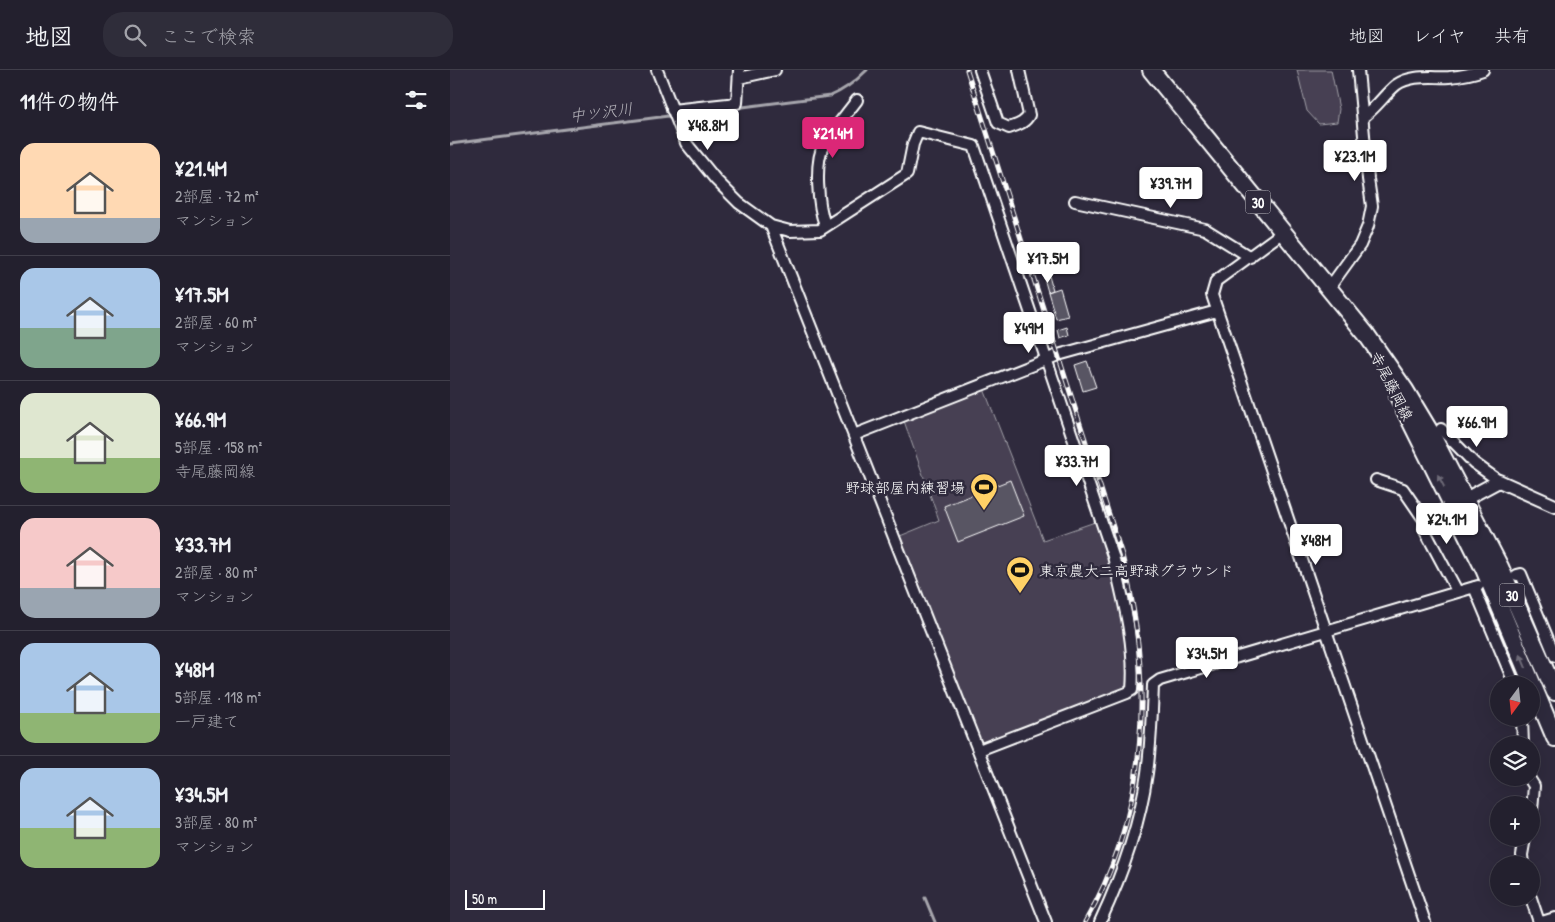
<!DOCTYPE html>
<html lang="ja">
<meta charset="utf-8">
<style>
body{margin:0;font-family:"Patrick Hand","Klee One",sans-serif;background:#2f2d3a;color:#f1f3f6;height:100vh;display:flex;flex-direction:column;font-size:19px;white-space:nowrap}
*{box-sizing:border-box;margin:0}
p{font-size:16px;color:#a3a3aa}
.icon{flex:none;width:28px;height:28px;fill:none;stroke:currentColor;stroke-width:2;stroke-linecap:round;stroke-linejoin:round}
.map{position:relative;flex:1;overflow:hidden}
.details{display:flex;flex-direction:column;background:#23202e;width:450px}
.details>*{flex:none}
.needle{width:32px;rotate:195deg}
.tools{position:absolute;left:1040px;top:606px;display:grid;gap:10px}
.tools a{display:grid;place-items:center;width:50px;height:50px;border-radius:50%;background:#23202e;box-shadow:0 5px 20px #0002,0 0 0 1px #403e4a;font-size:25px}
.scale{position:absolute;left:15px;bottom:12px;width:80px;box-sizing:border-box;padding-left:5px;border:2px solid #fff;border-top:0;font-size:14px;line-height:18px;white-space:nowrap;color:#fff;-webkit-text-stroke:4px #2f2a3d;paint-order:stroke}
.price{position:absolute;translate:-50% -42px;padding:0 11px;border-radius:5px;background:#fff;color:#222;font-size:16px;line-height:32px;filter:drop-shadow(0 1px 2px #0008)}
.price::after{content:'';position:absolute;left:50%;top:30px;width:15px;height:11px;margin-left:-8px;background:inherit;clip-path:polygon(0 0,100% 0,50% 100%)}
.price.selected{background:#db2777;color:#fff}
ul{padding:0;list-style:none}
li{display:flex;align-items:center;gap:15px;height:125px;padding:0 20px}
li+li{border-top:1px solid #403e4a}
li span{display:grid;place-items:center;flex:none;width:140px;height:100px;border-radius:15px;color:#555}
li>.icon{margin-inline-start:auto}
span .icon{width:60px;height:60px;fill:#fffc;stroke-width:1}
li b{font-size:21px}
h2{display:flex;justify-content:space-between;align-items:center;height:60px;padding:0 20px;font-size:21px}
header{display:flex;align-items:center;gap:30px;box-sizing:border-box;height:70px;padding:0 25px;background:#23202e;border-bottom:1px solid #403e4a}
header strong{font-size:24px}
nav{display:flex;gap:28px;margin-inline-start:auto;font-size:18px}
.search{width:350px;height:45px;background:#2f2d3a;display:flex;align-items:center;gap:12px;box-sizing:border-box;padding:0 18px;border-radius:20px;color:#a3a3aa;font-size:19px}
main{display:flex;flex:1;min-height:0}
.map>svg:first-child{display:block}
.green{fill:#464152;stroke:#a2a0a8}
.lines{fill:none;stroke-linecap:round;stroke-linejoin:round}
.stream{stroke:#a7a6ad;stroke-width:3}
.building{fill:#595564;stroke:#fff}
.minor-casing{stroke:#fff;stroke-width:14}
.tertiary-casing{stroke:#fff;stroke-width:16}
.primary-casing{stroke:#fff;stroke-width:20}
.minor{stroke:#2f2a3d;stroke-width:10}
.tertiary{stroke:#2f2a3d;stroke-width:12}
.primary{stroke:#2f2a3d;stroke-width:16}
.rail-casing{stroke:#fff;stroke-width:5}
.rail{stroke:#2f2a3d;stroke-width:3;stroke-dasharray:9;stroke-linecap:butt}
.oneway{fill:#6d6a77}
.labels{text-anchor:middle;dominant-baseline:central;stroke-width:5;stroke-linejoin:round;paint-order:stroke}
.shield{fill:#2f2a3d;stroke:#c1bfc5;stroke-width:1}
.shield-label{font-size:14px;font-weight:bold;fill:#fff}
.street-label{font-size:15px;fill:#fff;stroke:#2f2a3d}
.poi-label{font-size:15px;fill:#fff;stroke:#2f2a3d;text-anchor:end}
.water-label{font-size:16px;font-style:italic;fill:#b6b4bb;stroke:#2f2a3d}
</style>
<header>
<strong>地図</strong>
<div class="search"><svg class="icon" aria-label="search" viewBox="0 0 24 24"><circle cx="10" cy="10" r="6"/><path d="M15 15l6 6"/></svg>ここで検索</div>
<nav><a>地図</a><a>レイヤ</a><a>共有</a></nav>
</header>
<main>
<section class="details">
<h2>11件の物件<svg class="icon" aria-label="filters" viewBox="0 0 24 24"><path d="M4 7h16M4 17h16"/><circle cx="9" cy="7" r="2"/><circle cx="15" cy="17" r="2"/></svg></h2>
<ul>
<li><span style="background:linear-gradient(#ffd9b3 75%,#9aa5b1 0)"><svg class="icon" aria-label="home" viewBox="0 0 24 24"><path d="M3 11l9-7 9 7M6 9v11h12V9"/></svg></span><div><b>¥21.4M</b><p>2部屋 · 72 m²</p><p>マンション</p></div></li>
<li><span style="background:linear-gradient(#a9c7e8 60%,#7fa58c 0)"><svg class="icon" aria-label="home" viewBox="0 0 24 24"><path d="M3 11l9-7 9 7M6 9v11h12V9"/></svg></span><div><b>¥17.5M</b><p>2部屋 · 60 m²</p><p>マンション</p></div></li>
<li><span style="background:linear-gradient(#dfe7d0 65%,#8fb573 0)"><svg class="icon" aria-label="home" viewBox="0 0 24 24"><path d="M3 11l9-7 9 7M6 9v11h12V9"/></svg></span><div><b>¥66.9M</b><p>5部屋 · 158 m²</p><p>寺尾藤岡線</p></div></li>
<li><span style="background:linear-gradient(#f6c9c9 70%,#9aa5b1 0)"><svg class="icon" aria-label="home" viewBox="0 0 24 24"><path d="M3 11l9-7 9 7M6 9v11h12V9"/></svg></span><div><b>¥33.7M</b><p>2部屋 · 80 m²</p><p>マンション</p></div></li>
<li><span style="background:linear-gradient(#a9c7e8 70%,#8fb573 0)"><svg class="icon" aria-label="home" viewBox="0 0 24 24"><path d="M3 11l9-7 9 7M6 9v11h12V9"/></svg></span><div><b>¥48M</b><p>5部屋 · 118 m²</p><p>一戸建て</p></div></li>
<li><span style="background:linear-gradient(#a9c7e8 60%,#8fb573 0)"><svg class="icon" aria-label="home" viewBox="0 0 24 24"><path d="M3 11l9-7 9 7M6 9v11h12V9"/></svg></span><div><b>¥34.5M</b><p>3部屋 · 80 m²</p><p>マンション</p></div></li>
</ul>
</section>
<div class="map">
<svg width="1105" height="852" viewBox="0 0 1105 852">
<rect width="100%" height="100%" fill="#2f2a3d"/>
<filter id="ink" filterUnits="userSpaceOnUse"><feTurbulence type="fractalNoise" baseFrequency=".02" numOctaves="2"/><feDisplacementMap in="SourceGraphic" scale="10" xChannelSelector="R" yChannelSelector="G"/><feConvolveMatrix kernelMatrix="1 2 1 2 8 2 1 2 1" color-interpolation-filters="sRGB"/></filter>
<g filter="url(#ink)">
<path class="green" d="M847,0H881L889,39L887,52L869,54L857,41Z
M534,319L593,470L645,452L662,497L674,551L679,612L677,617L672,621L533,675L530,674L450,466L489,450L454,351Z"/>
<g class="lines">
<path class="stream" d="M285,38L380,26C395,20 406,11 417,0
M0,74L273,39
M475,828L485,852"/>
</g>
<path class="building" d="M599,206L603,220L598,222L594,208Z
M610,218L618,246L606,249L598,222Z
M617,257L619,265L610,268L608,260Z
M637,291L646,317L633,321L625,295Z
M560,410L574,446L508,472L494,436Z"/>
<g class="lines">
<g class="minor-casing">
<path id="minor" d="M207,0L236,73L266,110L289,133L321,156L340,161L370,160L457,104L463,74L468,62L524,76L663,486C673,529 686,575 682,620L677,623L529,680
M530,0L548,53L559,58C567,55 575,53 579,45L569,0
M289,8L325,0
M222,40L287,33L289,0
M913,47C926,38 934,25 946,15C962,4 982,8 999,7C1011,6 1022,4 1033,0
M625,131L755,159L800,187
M375,155C368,136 364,92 374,74C383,59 396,45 407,30
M321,156L596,852
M833,162L766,211L762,225L975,852
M879,218L910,175L918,156L922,136L918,109L908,0
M991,359L1024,393L1049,411
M404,365L608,285L767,241
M926,410L953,419L975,451
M1004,435L980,446L975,451L974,459L1007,521
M1067,505L1071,504L1105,586
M1024,517L1065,615
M1072,648L1073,675
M1079,708L1084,716L1081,752
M1073,795L1072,785L1075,768
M1081,828L1089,852
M650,852C672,805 690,755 697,703C701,674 702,644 703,615L710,610L1028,516
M1092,852L1105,848"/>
</g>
<g class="tertiary-casing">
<path id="tertiary" d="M1008,433L1049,411L1105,436"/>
</g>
<g class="primary-casing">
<path id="primary" d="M701,0L916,264L955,320L979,360L1050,497L1105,622
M948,326L1034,499L1105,668"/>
</g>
<use href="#minor" class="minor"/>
<use href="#tertiary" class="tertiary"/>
<use href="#primary" class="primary"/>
<g class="rail-casing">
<path id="rail" d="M517,0L672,485C703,607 700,740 635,852"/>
</g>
<use href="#rail" class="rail"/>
</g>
<defs><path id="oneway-solid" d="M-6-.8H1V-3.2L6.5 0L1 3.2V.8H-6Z" transform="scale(1.25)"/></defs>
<g class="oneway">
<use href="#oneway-solid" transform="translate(991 411) rotate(-118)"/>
<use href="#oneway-solid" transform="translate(1073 591) rotate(-113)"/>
</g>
</g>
<defs>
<g id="stadium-pin" transform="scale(1.4375)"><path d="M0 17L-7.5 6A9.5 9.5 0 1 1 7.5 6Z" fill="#ffd166" stroke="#2f2a3d"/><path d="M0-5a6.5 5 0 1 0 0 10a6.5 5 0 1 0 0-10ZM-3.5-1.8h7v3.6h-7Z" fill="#111"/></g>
</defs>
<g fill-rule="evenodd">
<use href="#stadium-pin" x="534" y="417"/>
<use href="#stadium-pin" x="570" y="500"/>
</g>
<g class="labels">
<g class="shield">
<rect x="795.5" y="120.5" width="25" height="23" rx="4"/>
<rect x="1049.5" y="513.5" width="25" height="23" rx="4"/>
</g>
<g class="shield-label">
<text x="808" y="132">30</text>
<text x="1062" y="525">30</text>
</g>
<g class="street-label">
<text transform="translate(942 316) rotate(63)">寺尾藤岡線</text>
</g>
<g class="poi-label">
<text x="515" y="417">野球部屋内練習場</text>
<text x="589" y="500" text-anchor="start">東京農大二高野球グラウンド</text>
</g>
<g class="water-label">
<text transform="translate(151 42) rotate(-7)">中ツ沢川</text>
</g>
</g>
</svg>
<div class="tools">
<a><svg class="needle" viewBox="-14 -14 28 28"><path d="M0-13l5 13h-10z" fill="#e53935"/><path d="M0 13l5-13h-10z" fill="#a3a3aa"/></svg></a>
<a><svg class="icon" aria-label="layers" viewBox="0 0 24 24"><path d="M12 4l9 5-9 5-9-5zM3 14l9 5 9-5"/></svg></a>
<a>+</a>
<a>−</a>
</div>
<div class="scale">50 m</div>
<b class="price" style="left:258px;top:81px">¥48.8M</b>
<b class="price selected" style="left:383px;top:89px">¥21.4M</b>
<b class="price" style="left:905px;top:112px">¥23.1M</b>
<b class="price" style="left:721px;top:139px">¥39.7M</b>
<b class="price" style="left:598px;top:214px">¥17.5M</b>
<b class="price" style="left:579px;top:284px">¥49M</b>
<b class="price" style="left:1027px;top:378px">¥66.9M</b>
<b class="price" style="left:627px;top:417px">¥33.7M</b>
<b class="price" style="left:997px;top:475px">¥24.1M</b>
<b class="price" style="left:866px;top:496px">¥48M</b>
<b class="price" style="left:757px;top:609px">¥34.5M</b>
</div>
</main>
